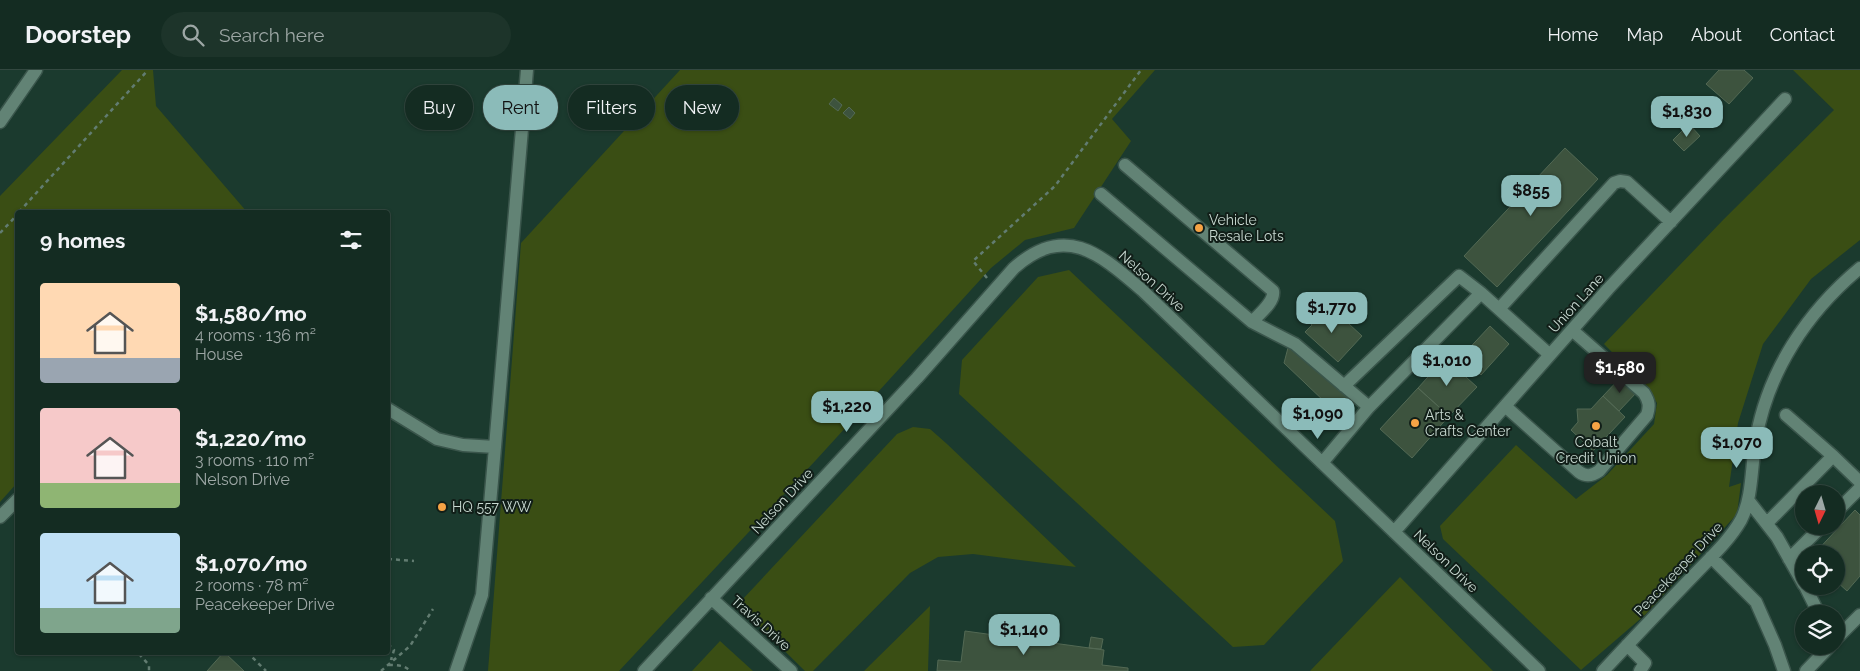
<!DOCTYPE html>
<meta charset="utf-8">
<style>
body{margin:0;font-family:Raleway,sans-serif;background:#1d342a;color:#f1f3f6;height:100vh;display:flex;flex-direction:column;font-size:19px;white-space:nowrap}
*{box-sizing:border-box;margin:0}
p{font-size:16px;color:#9da7a5}
.icon{flex:none;width:28px;height:28px;fill:none;stroke:currentColor;stroke-width:2;stroke-linecap:round;stroke-linejoin:round}
.map{position:relative;flex:1;overflow:hidden}
.sheet{position:absolute;left:15px;top:140px;width:375px;height:445px;display:flex;flex-direction:column;background:#142c22;border-radius:5px;box-shadow:0 1px 4px #0004,0 0 0 1px #334840}
.sheet>*{flex:none}
.hud{position:absolute;left:405px;top:15px;width:475px;height:45px;display:flex;gap:10px}
.needle{width:32px;rotate:185deg}
.tools{position:absolute;left:1795px;top:415px;display:grid;gap:10px}
.tools a{display:grid;place-items:center;width:50px;height:50px;border-radius:50%;background:#142c22;box-shadow:0 1px 4px #0004,0 0 0 1px #334840;font-size:25px}
.price{position:absolute;translate:-50% -42px;padding:0 11px;border-radius:10px;background:#8bbbb9;color:#111;font-size:16px;line-height:32px;filter:drop-shadow(0 1px 2px #0008)}
.price::after{content:'';position:absolute;left:50%;top:30px;width:15px;height:11px;margin-left:-8px;background:inherit;clip-path:polygon(0 0,100% 0,50% 100%)}
.price.current{background:#222;color:#fff}
ul{padding:0;list-style:none}
li{display:flex;align-items:center;gap:15px;height:125px;padding:0 25px}
li span{display:grid;place-items:center;flex:none;width:140px;height:100px;border-radius:5px;color:#555}
li>.icon{margin-inline-start:auto}
span .icon{width:60px;height:60px;fill:#fffc;stroke-width:1}
li b{font-size:21px}
h2{display:flex;justify-content:space-between;align-items:center;height:60px;padding:0 25px;font-size:21px}
.tag{padding:0 18px;border-radius:22px;background:#142c22;box-shadow:0 1px 4px #0004,0 0 0 1px #334840;font-size:18px;line-height:45px}
.tag.current{background:#8bbbb9;color:#111}
header{display:flex;align-items:center;gap:30px;box-sizing:border-box;height:70px;padding:0 25px;background:#142c22;border-bottom:1px solid #334840}
header strong{font-size:24px}
nav{display:flex;gap:28px;margin-inline-start:auto;font-size:18px}
.search{width:350px;height:45px;background:#1d342a;display:flex;align-items:center;gap:12px;box-sizing:border-box;padding:0 18px;border-radius:28px;color:#9da7a5;font-size:19px}
.map>svg:first-child{display:block}
.green{fill:#3a4e14}
.building{fill:#3d533e;stroke:#536954}
.lines{fill:none;stroke-linecap:round;stroke-linejoin:round}
.minor-casing{stroke:#3a554b;stroke-width:15}
.path{stroke:#627c71;stroke-width:2.5;stroke-dasharray:4 4;stroke-linecap:butt}
.minor{stroke:#628375;stroke-width:12}
.poi-dot{fill:#f5a345;stroke:#111e18;stroke-width:2}
.labels{text-anchor:middle;dominant-baseline:central;stroke-width:4;stroke-linejoin:round;paint-order:stroke}
.poi-label{font-size:14px;fill:#c9dad2;stroke:#111e18;text-anchor:start}
.street-label{font-size:14px;fill:#c9dad2;stroke:#111e18}
</style>
<header>
<strong>Doorstep</strong>
<div class="search"><svg class="icon" aria-label="search" viewBox="0 0 24 24"><circle cx="10" cy="10" r="6"/><path d="M15 15l6 6"/></svg>Search here</div>
<nav><a>Home</a><a>Map</a><a>About</a><a>Contact</a></nav>
</header>
<div class="map">
<svg width="1860" height="601" viewBox="0 0 1860 601">
<rect width="100%" height="100%" fill="#1b3a2e"/>
<path class="green" d="M122,0H153L156,36L247,142H18L17,413L0,432V126Z
M680,0H1155L1112,49L1131,71L1074,158L1025,170L991,198L816,390L619,601H488L521,173Z
M1793,0H1860V170L1811,209L1763,274L1738,353L1729,417L1741,413L1737,444L1646,544L1581,600L1443,469L1440,456L1516,375L1576,429L1607,405L1654,354L1657,333L1649,320L1604,274L1724,149L1834,40Z
M1069,200L1335,451L1343,491L1264,575L1233,577L959,324L962,290L1038,207Z
M913,357L930,359L947,374L1076,497L973,484L938,487L910,503L813,601H805L740,537L742,530L897,364Z
M1400,507L1493,601H1310Z
M930,536L928,601H864Z
M720,571L753,601H692Z"/>
<path class="building" d="M1719,0H1744L1753,8L1729,34L1706,14Z
M834,28L842,35L838,41L829,34Z
M849,37L855,43L850,49L843,43Z
M1689,54L1700,66L1684,81L1673,70Z
M1565,78L1598,109L1497,217L1464,186Z
M1314,240L1322,247L1326,242L1330,246L1335,241L1362,266L1338,292L1305,262L1312,255L1306,249Z
M1490,256L1509,274L1481,305L1461,287Z
M1289,274L1353,333L1348,354L1284,293Z
M1445,288L1477,317L1449,346L1418,318Z
M1621,307L1637,322L1619,341L1603,326Z
M1418,318L1449,346L1412,388L1380,359Z
M1603,326L1625,347L1593,381L1571,360L1578,352L1577,339H1591Z
M1855,440L1860,445V506L1847,521L1836,511V484H1814Z
M965,561L1104,580L1102,595L1128,598V601H937L938,590L961,592Z
M1091,567L1103,569L1101,579L1089,578Z
M224,582L244,601H207Z"/>
<g class="lines">
<g class="minor-casing">
<path id="minor" d="M0,52L36,0
M1125,95L1273,221C1275,232 1259,244 1252,252
M1101,124L1252,252L1295,274L1369,337
M1499,239L1614,113L1620,111L1627,112L1671,152
M1344,316L1459,206L1481,223L1550,285
M1505,336L1579,402C1586,407 1592,406 1599,401L1647,345C1650,336 1649,331 1644,323L1572,260
M388,339L437,369L463,375L495,377L482,525L456,601
M1786,345L1833,386L1860,412
M495,377L527,0
M1322,393L1369,337L1481,223
M1748,430L1777,467L1804,515
M1836,442L1860,418
M0,447L18,429
M1767,453L1833,386
M1394,462L1608,219L1785,29
M1711,487L1756,532L1775,575L1784,601
M1789,489L1822,456
M1805,516L1819,544
M711,528L791,601
M1836,569L1860,545
M1627,575L1645,593L1640,601
M644,601L917,308L1014,198C1065,153 1099,183 1142,220L1539,601
M1603,601C1633,569 1663,537 1694,505C1710,488 1729,471 1741,450C1753,427 1751,395 1756,369C1768,301 1807,242 1860,198
M1806,601L1830,576"/>
</g>
<path class="path" d="M19,142L148,0
M0,163L18,144
M987,208L973,191L1055,116L1141,0
M388,489L414,491
M388,574L394,580L391,590
M247,582L266,601
M139,584L149,595V601
M389,595C396,595 405,595 410,601
M381,601L410,576L433,539"/>
<use href="#minor" class="minor"/>
</g>
<g class="poi-dot">
<circle cx="1199" cy="158" r="5"/>
<circle cx="1415" cy="353" r="5"/>
<circle cx="1596" cy="356" r="5"/>
<circle cx="442" cy="437" r="5"/>
</g>
<g class="labels">
<g class="poi-label">
<text x="1209" y="150">Vehicle<tspan x="1209" dy="16">Resale Lots</tspan></text>
<text x="1425" y="345">Arts &amp;<tspan x="1425" dy="16">Crafts Center</tspan></text>
<text x="1596" y="372" text-anchor="middle">Cobalt<tspan x="1596" dy="16">Credit Union</tspan></text>
<text x="452" y="437">HQ 557 WW</text>
</g>
<g class="street-label">
<text transform="translate(1152 211) rotate(42)">Nelson Drive</text>
<text transform="translate(1576 233) rotate(-48)">Union Lane</text>
<text transform="translate(782 431) rotate(-47)">Nelson Drive</text>
<text transform="translate(1446 491) rotate(44)">Nelson Drive</text>
<text transform="translate(1678 499) rotate(-47)">Peacekeeper Drive</text>
<text transform="translate(761 553) rotate(42)">Travis Drive</text>
</g>
</g>
</svg>
<div class="tools">
<a><svg class="needle" viewBox="-14 -14 28 28"><path d="M0-13l5 13h-10z" fill="#e53935"/><path d="M0 13l5-13h-10z" fill="#9da7a5"/></svg></a>
<a><svg class="icon" aria-label="locate" viewBox="0 0 24 24"><circle cx="12" cy="12" r="6"/><path d="M12 2v4M12 18v4M2 12h4M18 12h4"/></svg></a>
<a><svg class="icon" aria-label="layers" viewBox="0 0 24 24"><path d="M12 4l9 5-9 5-9-5zM3 14l9 5 9-5"/></svg></a>
</div>
<b class="price" style="left:1687px;top:68px">$1,830</b>
<b class="price" style="left:1531px;top:147px">$855</b>
<b class="price" style="left:1332px;top:264px">$1,770</b>
<b class="price" style="left:1447px;top:317px">$1,010</b>
<b class="price current" style="left:1620px;top:324px">$1,580</b>
<b class="price" style="left:847px;top:363px">$1,220</b>
<b class="price" style="left:1318px;top:370px">$1,090</b>
<b class="price" style="left:1737px;top:399px">$1,070</b>
<b class="price" style="left:1024px;top:586px">$1,140</b>
<div class="hud">
<a class="tag">Buy</a>
<a class="tag current">Rent</a>
<a class="tag">Filters</a>
<a class="tag">New</a>
</div>
<section class="sheet">
<h2>9 homes<svg class="icon" aria-label="filters" viewBox="0 0 24 24"><path d="M4 7h16M4 17h16"/><circle cx="9" cy="7" r="2"/><circle cx="15" cy="17" r="2"/></svg></h2>
<ul>
<li><span style="background:linear-gradient(#ffd9b3 75%,#9aa5b1 0)"><svg class="icon" aria-label="home" viewBox="0 0 24 24"><path d="M3 11l9-7 9 7M6 9v11h12V9"/></svg></span><div><b>$1,580/mo</b><p>4 rooms · 136 m²</p><p>House</p></div></li>
<li><span style="background:linear-gradient(#f6c9c9 75%,#8fb573 0)"><svg class="icon" aria-label="home" viewBox="0 0 24 24"><path d="M3 11l9-7 9 7M6 9v11h12V9"/></svg></span><div><b>$1,220/mo</b><p>3 rooms · 110 m²</p><p>Nelson Drive</p></div></li>
<li><span style="background:linear-gradient(#bfe0f5 75%,#7fa58c 0)"><svg class="icon" aria-label="home" viewBox="0 0 24 24"><path d="M3 11l9-7 9 7M6 9v11h12V9"/></svg></span><div><b>$1,070/mo</b><p>2 rooms · 78 m²</p><p>Peacekeeper Drive</p></div></li>
</ul>
</section>
</div>
